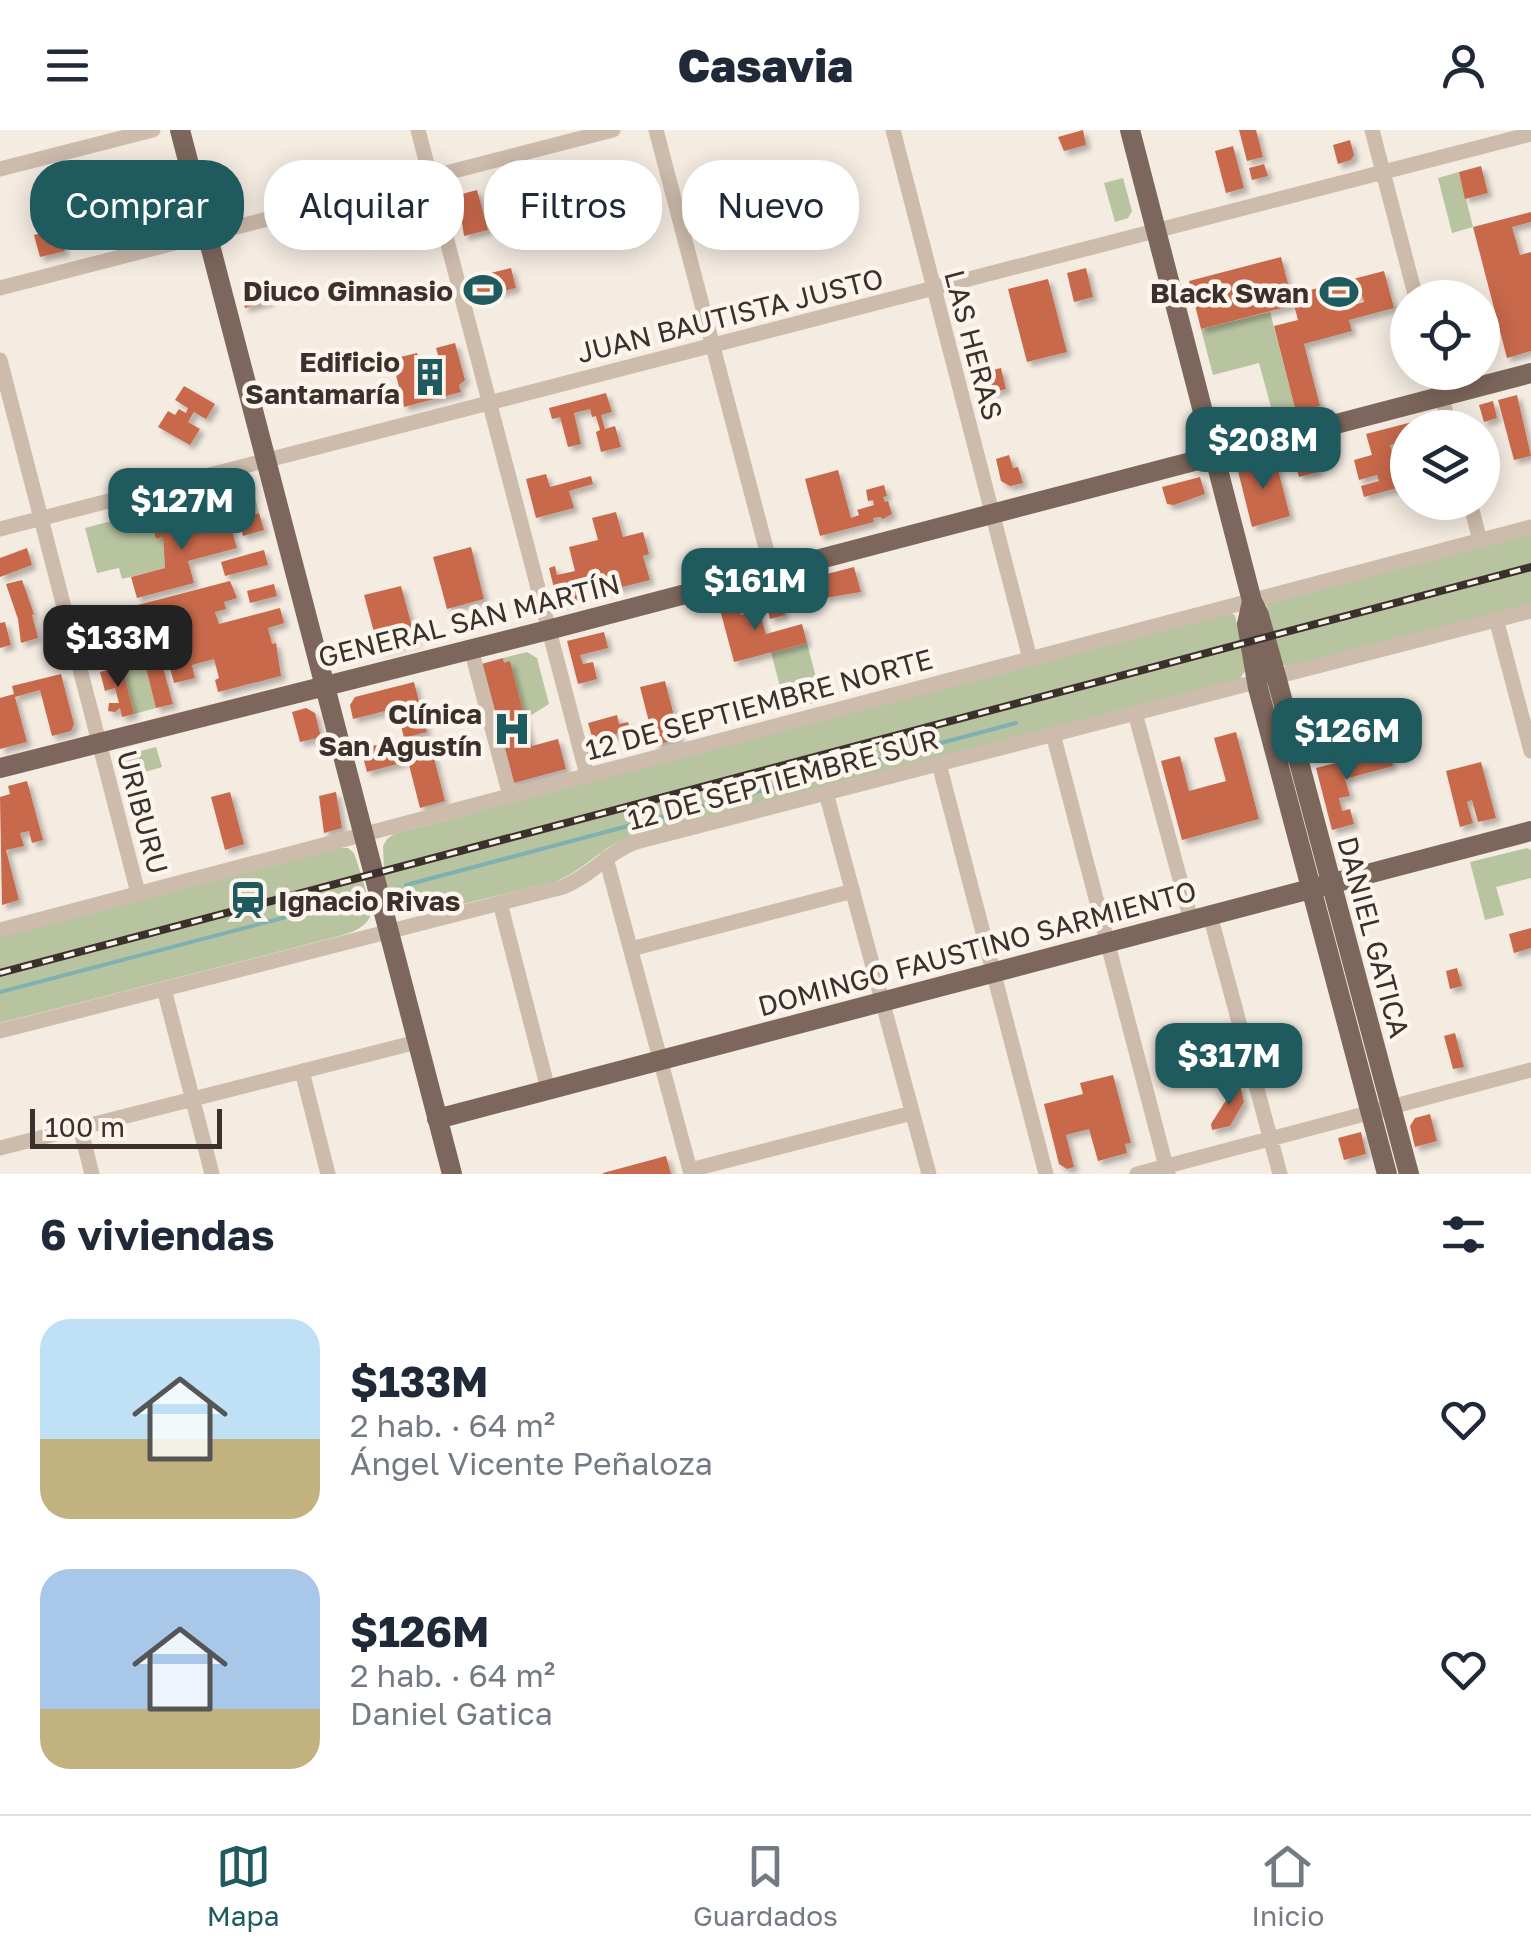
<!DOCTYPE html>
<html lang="es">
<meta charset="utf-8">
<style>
body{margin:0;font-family:"Golos Text",sans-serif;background:#f2f2f3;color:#1f2937;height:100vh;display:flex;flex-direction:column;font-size:38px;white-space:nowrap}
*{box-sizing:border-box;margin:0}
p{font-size:32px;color:#747a83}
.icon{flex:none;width:55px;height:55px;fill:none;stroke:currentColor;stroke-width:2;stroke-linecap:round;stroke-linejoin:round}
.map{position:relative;height:1044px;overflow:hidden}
.drawer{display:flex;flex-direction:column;background:#fff;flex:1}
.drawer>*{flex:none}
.guide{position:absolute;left:30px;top:30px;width:1000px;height:90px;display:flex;gap:20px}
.tools{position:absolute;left:1390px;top:150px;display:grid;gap:20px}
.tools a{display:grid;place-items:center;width:110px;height:110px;border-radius:50%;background:#fff;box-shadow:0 5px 25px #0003;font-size:50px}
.scale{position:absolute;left:30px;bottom:25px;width:192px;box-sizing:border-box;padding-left:10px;border:5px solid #3b302b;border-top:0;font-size:28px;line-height:35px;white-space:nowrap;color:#3b302b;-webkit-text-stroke:8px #fbf5ee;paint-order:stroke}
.price{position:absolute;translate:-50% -85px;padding:0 22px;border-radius:20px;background:#1f5a5e;color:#fff;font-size:32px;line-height:65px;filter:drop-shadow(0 2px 5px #0008)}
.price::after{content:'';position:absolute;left:50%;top:60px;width:30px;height:22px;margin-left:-15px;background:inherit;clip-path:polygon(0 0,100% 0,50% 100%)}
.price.on{background:#222;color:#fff}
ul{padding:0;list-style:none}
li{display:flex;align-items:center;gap:30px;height:250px;padding:0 40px}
li span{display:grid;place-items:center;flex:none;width:280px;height:200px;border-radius:30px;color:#555}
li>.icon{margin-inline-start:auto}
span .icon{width:120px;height:120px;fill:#fffc;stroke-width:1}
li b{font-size:42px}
h2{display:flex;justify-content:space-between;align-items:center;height:120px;padding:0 40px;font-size:42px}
.chip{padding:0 35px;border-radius:40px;background:#fff;box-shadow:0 5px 25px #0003;font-size:35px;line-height:90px}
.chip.on{background:#1f5a5e;color:#fff}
header{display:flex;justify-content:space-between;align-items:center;height:130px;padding:0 40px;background:#fff;font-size:45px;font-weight:800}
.tabs{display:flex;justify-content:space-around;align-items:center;height:140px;border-top:2px solid #e0e1e3;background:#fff;font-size:28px;color:#747a83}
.tabs a{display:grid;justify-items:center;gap:5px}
.tabs .on{color:#1f5a5e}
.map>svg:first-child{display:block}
.green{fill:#b8c4a0}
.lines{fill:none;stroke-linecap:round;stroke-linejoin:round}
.stream{stroke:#7fb0b2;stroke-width:4}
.building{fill:#c8694b;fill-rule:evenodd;filter:url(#shadow)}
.minor{stroke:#cdbbac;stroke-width:15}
.major{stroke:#7d675c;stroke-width:20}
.rail-casing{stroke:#3b302b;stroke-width:8}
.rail{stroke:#fbf5ee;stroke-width:4;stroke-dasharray:11;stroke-linecap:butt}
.labels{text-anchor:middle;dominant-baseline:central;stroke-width:9;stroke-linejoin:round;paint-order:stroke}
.poi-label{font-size:28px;font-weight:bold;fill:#3b302b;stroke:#fbf5ee;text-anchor:end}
.street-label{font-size:28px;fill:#3b302b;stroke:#fbf5ee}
</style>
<header><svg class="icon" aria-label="menu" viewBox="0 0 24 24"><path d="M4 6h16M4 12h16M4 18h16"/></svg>Casavia<svg class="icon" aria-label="person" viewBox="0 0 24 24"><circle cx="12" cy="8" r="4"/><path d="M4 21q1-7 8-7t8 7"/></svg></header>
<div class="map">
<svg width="1531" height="1044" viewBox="0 0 1531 1044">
<defs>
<filter id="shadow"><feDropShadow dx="4.5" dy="4.5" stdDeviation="2.5" flood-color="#0004"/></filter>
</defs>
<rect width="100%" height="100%" fill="#f4ebe1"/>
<path class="green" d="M1459,42L1473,97L1452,103L1438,48Z
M1123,48L1132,81L1128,88L1115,92L1104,53Z
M1270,182L1296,282L1274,288L1259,233L1213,245L1201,199Z
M244,357L254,363L259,383L181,404L174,375Z
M161,378L163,398L154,401L156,409L163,407L165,438L122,449L119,438L97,443L85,398Z
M1531,403V475L1289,537L1282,535L1266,474Z
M1228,482L1235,485L1247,538L1240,549L626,709C599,719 582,742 554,752L422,784C381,782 385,749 383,716L387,709L394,704Z
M807,513L822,571L786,580L771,522Z
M527,522L537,528L549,574L525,589L510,532L504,533L503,528Z
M144,530L156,578L134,584L122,536Z
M156,617L162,637L128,647L124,634L129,624Z
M340,718H348L354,723C358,735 372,775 370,786C366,799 347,804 336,807L0,893V807Z
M1527,718L1531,720V748L1496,757L1504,785L1485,790L1470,732Z"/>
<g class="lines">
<path class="stream" d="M406,755L1016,593
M0,862L359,768"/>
</g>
<path class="building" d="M1083,0L1086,15L1064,21L1058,7Z
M1239,0H1256L1263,27L1247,31Z
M1350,10L1354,25L1351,30L1338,34L1333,15Z
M1233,16L1244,58L1226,63L1215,21Z
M1264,34L1268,46L1252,50L1249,38Z
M1481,36L1488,63L1465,69L1459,42Z
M477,60L488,100L464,106L459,72L464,70L462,64Z
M1531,82V92L1512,97L1520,125L1531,122V221L1507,228L1473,97Z
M380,83L386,107L369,112L367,102L359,104L355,90Z
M52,100L53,104L60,102L65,121L40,127L34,105Z
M1281,127L1291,165L1384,141L1394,178L1349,190L1352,201L1304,214L1320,276L1296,282L1274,196L1298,190L1294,175L1201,199L1189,151ZM1362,165L1364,172L1345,177L1344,170Z
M511,138L516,158L479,167L474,147Z
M1086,138L1093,167L1074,172L1067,143Z
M1048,149L1067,222L1027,232L1008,159Z
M265,152L270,171L245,178L240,159Z
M455,213L465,250L459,255L461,262L404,277L392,229L417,223L423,244L442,239L436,218Z
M1001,238L1006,259L979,266L974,245Z
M184,256L215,274L206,289L194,282L188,292L200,299L190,315L158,297L168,281L175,285L179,279L186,283L188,278L175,270Z
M606,263L612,282L601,285L605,299L615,296L621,317L601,322L596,302L600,300L596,286L592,287L590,279L574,283L581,314L568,317L560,287L552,289L549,278Z
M1517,265L1531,326L1514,330L1498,270Z
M1493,271L1497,288L1484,292L1479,275Z
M1416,291L1428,298H1408V311L1390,315L1401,357L1364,367L1361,356L1379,351L1377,345L1359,350L1354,330L1372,325L1366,304Z
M1312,318L1318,342L1299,347L1293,323Z
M1009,325L1013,338L1018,337L1023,353L1010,356L1001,351L996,329Z
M1275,328L1290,386L1252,397L1237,337Z
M838,340L851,388L859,385L857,380L874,375L873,370L868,371L866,360L884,355L887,366L883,367L885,372L888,371L892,384L883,389L880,387L873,388L874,392L820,406L805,349Z
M546,344L550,357L591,346L593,354L569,361L574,378L536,388L526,349Z
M1200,347L1205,364L1174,375L1167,374L1162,357Z
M174,375L181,404L229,391L237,418L188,431L194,453L137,468L131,447L165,438L163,407L156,409L154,401L163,398L161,378Z
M616,382L623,407L643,402L649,424L643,426L650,450L602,462L599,449L578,454L582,468L558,474L549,438L555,436L557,445L575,441L569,417L598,410L592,388Z
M259,383L264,400L243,406L238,389Z
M471,417L484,469L447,479L433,427Z
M27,418L32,435L0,447V428Z
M264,420L268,435L225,446L221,432Z
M854,437L861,462L825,468L819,446Z
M812,448L816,466L796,471L791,453Z
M22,450L34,484L32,485L38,508L21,513L18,489L6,454Z
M230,451L237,468L224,472L226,479L215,482L219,494L280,478L284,493L268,498L272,514L276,513L281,546L218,562L215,550L219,548L214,529L192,535L195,548L174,553L164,516L142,522L130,477Z
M777,452L785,485L770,489L762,456Z
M274,454L277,466L250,473L247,461Z
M401,456L416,511L379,521L364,465Z
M737,468L741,485L759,480L766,504L802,494L807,513L734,532L718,472Z
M5,492L11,515L0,518V493Z
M604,502L608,518L580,525L583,534L593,532L597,549L578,554L567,511Z
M503,528L504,533L510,531L532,616L558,609L566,639L510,654L478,535Z
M162,534L173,574L156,578L146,538Z
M122,536L134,584L122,587L120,578L115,582L108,581L109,573H119L115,558L105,561L100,542Z
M61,544L74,594L71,601L52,606L40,560L15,567L27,612L0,619V568L14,564L12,556Z
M665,551L680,609L655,615L640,557Z
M414,552L427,602L404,608L397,578L353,589L350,575L355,567Z
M306,578L315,583L321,607L300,612L292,582Z
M617,585L619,594L628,592L630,600L593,610L588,593Z
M1236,602L1259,689L1182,710L1161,631L1180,626L1189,661L1226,651L1214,608Z
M399,609L405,632L367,642L361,619Z
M1389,619L1393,636L1345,649L1350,666L1339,668L1342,681L1350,679L1354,694L1332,700L1316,638Z
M433,624L445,671L420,678L408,631Z
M1481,632L1496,688L1478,692L1472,670L1467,672L1473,693L1460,697L1446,641Z
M27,651L43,710L32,713L29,701L20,703L24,716L6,720L19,770L2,775L0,667L10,664L8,656Z
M230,662L244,714L225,720L211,667Z
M336,662L342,698L324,703L319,666Z
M1531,798V818L1514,823L1509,804Z
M1457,838L1462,856L1450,859L1446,841Z
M1455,903L1464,937L1453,939L1444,906Z
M1113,945L1131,1013L1125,1014L1127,1023L1098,1031L1089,999L1066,1005L1074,1037L1067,1039L1059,1034L1044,974L1083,964L1080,953Z
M1240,955L1244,972L1230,996L1212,1000L1211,994L1228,967L1226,958Z
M1430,984L1437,1011L1415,1017L1410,996L1415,988Z
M1361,1002L1366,1024L1344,1030L1338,1008Z
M666,1026L671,1044H603V1043Z"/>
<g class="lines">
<path class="minor" d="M418,0L587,645
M656,0L772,441
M893,0L1030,529
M1372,0L1416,168
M0,39L153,0
M0,158L613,0
M0,230L138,763
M1435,242L1450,298
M1470,372L1480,411
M0,399L1531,4
M1496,489L1531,621
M471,519L510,666
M1135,583L1191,790
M1053,604L1168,1044
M939,634L1046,1044
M826,663L929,1044
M606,728L691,1044
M500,773L548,959
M1210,785L1280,1044
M0,800L1531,397
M631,819L853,761
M164,859L212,1044
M0,901L563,757C591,746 608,722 636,712L1531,481
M302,941L328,1044
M80,997L92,1044
M0,1018L417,912
M690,1040L912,983
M1137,1044L1531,940"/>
<path class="major" d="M180,0L452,1044
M1130,0L1252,471L1259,485L1276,546L1409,1044
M1252,471L1247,494L1258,558L1387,1044
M0,638L548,500L1531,243
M437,989L1531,701"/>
<g class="rail-casing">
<path id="rail" d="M0,843L1531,437"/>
</g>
<use href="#rail" class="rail"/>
</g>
<defs>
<g id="stadium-bare" transform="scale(3)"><path d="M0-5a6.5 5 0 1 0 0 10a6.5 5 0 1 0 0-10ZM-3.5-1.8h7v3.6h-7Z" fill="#1f5a5e" stroke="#fbf5ee" stroke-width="2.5" paint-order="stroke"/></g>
<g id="building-bare" transform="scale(3)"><path d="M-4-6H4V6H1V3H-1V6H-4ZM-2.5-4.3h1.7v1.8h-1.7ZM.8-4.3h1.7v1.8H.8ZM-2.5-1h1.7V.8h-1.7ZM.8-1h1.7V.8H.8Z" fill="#1f5a5e" stroke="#fbf5ee" stroke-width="2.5" paint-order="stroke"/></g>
<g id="hospital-bare" transform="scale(3)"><path d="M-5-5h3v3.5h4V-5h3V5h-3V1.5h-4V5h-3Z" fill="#1f5a5e" stroke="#fbf5ee" stroke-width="2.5" paint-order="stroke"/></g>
<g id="station-bare" transform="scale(3)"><path d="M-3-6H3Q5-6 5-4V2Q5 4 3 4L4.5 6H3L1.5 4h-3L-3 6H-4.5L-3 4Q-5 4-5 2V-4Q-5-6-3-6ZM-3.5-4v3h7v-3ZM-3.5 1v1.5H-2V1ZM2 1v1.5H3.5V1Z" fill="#1f5a5e" stroke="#fbf5ee" stroke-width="2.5" paint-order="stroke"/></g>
</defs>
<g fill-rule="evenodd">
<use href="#stadium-bare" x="483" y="160"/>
<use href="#stadium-bare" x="1339" y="162"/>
<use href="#building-bare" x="430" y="247"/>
<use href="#hospital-bare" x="512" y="599"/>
<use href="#station-bare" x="248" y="770"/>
</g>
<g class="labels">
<g class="poi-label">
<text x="453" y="160">Diuco Gimnasio</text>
<text x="1309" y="162">Black Swan</text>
<text x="400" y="231">Edificio<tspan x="400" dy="32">Santamaría</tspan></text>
<text x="482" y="583">Clínica<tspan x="482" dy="32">San Agustín</tspan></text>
<text x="278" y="770" text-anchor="start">Ignacio Rivas</text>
</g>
<g class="street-label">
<text transform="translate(730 185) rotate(-14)">JUAN BAUTISTA JUSTO</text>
<text transform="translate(974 215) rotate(75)">LAS HERAS</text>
<text transform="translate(469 490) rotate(-14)">GENERAL SAN MARTÍN</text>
<text transform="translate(759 574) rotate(-15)">12 DE SEPTIEMBRE NORTE</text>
<text transform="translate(783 649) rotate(-15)">12 DE SEPTIEMBRE SUR</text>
<text transform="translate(143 682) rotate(75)">URIBURU</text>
<text transform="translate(1374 807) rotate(75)">DANIEL GATICA</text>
<text transform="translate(977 818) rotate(-15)">DOMINGO FAUSTINO SARMIENTO</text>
</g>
</g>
</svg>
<div class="tools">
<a><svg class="icon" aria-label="locate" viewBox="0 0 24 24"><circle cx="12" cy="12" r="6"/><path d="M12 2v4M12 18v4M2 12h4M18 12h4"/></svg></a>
<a><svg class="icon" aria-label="layers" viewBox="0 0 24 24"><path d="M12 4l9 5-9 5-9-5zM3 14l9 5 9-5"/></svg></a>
</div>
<div class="scale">100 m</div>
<b class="price" style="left:1263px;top:362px">$208M</b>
<b class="price" style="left:182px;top:423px">$127M</b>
<b class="price" style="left:755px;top:503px">$161M</b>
<b class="price on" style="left:118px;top:560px">$133M</b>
<b class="price" style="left:1347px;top:653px">$126M</b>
<b class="price" style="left:1229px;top:978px">$317M</b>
<div class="guide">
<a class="chip on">Comprar</a>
<a class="chip">Alquilar</a>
<a class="chip">Filtros</a>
<a class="chip">Nuevo</a>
</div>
</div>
<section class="drawer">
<h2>6 viviendas<svg class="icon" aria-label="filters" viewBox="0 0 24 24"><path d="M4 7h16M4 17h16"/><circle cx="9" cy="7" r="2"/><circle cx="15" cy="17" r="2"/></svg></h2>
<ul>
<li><span style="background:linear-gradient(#bfe0f5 60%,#c2b280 0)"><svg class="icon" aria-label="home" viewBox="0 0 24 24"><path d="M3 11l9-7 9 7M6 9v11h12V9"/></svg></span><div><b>$133M</b><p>2 hab. · 64 m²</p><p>Ángel Vicente Peñaloza</p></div><svg class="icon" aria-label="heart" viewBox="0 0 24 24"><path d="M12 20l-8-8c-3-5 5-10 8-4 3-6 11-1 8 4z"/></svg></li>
<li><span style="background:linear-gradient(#a9c7e8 70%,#c2b280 0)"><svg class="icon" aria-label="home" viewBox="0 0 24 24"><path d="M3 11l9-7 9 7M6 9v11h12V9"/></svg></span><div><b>$126M</b><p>2 hab. · 64 m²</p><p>Daniel Gatica</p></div><svg class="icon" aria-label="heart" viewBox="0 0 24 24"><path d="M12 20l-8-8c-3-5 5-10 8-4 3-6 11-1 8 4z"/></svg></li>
</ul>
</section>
<nav class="tabs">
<a class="on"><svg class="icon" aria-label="map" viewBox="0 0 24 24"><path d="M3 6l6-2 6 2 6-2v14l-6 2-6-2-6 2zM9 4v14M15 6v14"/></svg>Mapa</a>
<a><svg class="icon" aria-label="saved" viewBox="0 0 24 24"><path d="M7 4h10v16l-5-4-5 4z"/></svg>Guardados</a>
<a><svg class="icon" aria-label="home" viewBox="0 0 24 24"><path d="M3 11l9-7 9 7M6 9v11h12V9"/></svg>Inicio</a>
</nav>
